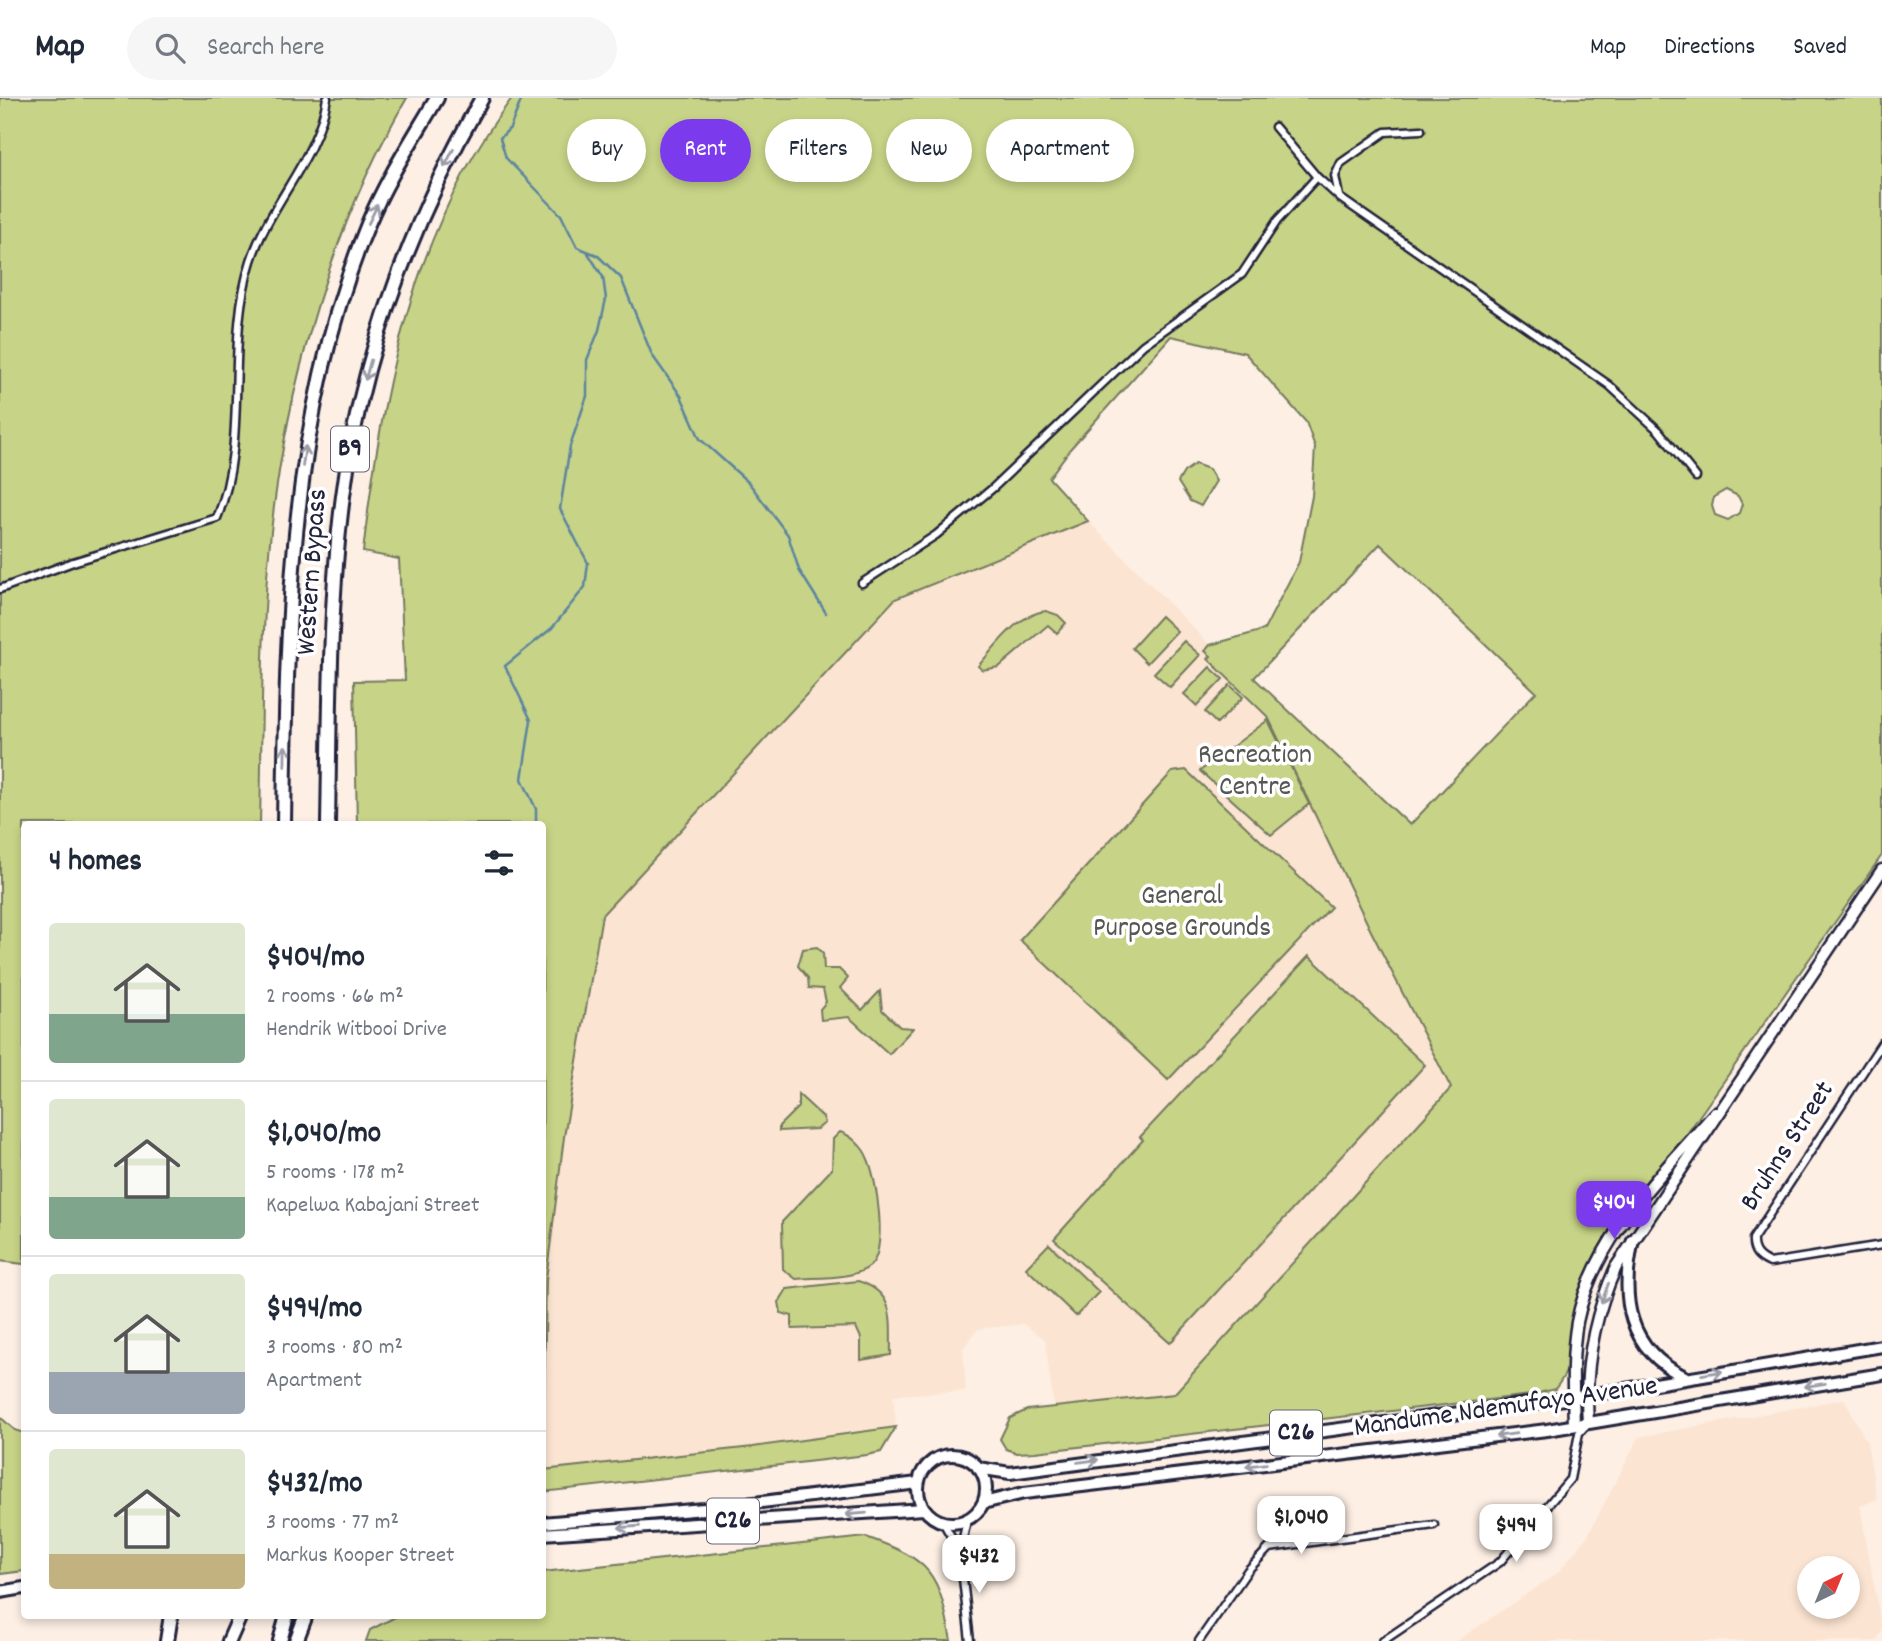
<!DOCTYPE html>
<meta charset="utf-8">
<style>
body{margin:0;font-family:Dekko,sans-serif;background:#f6f6f7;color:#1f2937;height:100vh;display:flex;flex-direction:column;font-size:26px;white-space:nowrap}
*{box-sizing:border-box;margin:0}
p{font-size:23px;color:#747a83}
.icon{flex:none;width:38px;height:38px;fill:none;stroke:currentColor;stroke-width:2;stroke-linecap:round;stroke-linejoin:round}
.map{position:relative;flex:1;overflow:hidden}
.details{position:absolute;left:21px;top:723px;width:525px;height:798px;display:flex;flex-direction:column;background:#fff;border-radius:7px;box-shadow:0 4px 10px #0003}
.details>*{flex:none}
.top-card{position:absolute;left:567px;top:21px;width:665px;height:63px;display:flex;gap:14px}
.needle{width:46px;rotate:43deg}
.tools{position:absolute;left:1797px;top:1458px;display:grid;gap:14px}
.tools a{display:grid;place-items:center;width:63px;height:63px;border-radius:50%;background:#fff;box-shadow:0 4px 10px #0003;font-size:35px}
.price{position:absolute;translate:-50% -60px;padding:0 16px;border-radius:14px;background:#fff;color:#222;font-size:23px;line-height:46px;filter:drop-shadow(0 2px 4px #0008)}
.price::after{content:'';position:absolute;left:50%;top:42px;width:21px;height:16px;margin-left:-10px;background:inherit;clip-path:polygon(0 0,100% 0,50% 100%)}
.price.selected{background:#7c3aed;color:#fff}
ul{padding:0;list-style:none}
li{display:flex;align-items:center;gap:21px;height:175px;padding:0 28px}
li+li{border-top:2px solid #e0e1e3}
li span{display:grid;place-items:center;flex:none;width:196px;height:140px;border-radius:7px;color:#555}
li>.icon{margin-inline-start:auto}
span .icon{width:84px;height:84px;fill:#fffc;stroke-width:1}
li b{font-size:30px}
h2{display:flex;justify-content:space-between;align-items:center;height:84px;padding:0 28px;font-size:30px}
.pill{padding:0 24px;border-radius:32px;background:#fff;box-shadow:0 4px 10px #0003;font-size:24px;line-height:63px}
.pill.selected{background:#7c3aed;color:#fff}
header{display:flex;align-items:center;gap:42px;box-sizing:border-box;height:98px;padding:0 35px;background:#fff;border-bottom:2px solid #e0e1e3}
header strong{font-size:33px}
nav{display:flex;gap:38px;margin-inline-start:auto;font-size:24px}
.search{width:490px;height:63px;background:#f6f6f7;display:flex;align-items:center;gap:18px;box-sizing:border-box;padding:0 24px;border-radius:38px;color:#747a83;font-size:26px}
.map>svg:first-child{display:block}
.built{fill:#fbe4d1;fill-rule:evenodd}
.green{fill:#c7d386;stroke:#747a60;stroke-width:2;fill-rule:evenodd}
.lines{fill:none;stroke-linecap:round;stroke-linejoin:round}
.stream{stroke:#5c84a0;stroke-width:2.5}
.street-casing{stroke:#22223b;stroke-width:11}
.secondary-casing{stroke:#22223b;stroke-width:15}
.primary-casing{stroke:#22223b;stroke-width:16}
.highway-casing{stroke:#22223b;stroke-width:18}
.street{stroke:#fff;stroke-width:6}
.secondary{stroke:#fff;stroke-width:10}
.primary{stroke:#fff;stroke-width:10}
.highway{stroke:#fff;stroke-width:12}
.oneway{stroke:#9c9ca7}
.labels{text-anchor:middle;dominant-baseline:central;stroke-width:7;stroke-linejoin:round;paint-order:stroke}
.shield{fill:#fff;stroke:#646476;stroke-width:2}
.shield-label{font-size:26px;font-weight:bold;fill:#22223b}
.street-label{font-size:28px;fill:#22223b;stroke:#fff}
.park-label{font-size:28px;fill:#545752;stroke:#fff}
</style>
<header>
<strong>Map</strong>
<div class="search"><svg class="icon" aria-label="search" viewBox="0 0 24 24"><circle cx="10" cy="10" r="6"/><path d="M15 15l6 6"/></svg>Search here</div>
<nav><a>Map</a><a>Directions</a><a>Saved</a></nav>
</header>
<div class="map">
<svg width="1882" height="1543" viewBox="0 0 1882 1543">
<rect width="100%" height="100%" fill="#fdefe4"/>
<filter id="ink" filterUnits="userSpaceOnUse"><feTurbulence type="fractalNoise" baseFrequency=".0143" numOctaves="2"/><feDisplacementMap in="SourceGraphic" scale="14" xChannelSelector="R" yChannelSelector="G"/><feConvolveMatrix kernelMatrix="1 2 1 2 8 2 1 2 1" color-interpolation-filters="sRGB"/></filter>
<g filter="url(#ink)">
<path class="built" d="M1088,423L1210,547L1205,553L1211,558L1209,562L1268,619L1371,833L1451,990L1173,1296L1054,1310L1045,1241L1023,1226L978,1231L963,1250L966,1293L893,1297L896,1329L753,1349L543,1372L546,1181L564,1039L602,817L895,501Z
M1844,1301L1867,1345L1877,1401L1860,1408L1882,1532L1876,1543H1457L1558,1475L1587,1439L1639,1339ZM1810,1470H1848V1508H1810Z"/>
<path class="green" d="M0,0H407C328,133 280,312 268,466C261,552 262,640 260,726H24V1166L0,1163Z
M512,0H1882V757L1610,1146C1587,1187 1581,1261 1555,1291L1531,1297L1035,1354L1017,1355L1006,1351L1000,1341L1010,1320L1027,1312L1174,1296L1451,990L1371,833L1268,619L1208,561L1211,558L1205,553L1210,547L1264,532L1299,464L1312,398L1315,349L1306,324L1245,255L1171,238L1071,350L1049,380L1088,423L895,501L602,817L564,1039L546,1181L543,1360L542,726H357L354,583L405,582L399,461L363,454C381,294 412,132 512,0ZM1726,392L1738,398L1742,406L1739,415L1728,422L1715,417L1712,408L1714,399ZM1380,446L1536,594L1410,727L1254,580Z
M1195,366L1209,371L1216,383L1201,408L1190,403L1178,384L1184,374Z
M1046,513L1058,517L1066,525L1057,535L1048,527L999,569L982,572L978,568C997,547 1017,516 1046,513Z
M1161,518L1177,533L1147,565L1132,550Z
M1184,543L1200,557L1170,589L1154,575Z
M1210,569L1223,581L1197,608L1184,596Z
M1230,587L1243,599L1217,626L1205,614Z
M1268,622L1309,706L1271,737L1200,673Z
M1186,672L1331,809L1168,982L1020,842L1172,674Z
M817,849L823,855L824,871H839L848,880L840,890L862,912L880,893L882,912L900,929L913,930L889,956L849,919L821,922L820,911L826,904L823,891L809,890L808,880L798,868L803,851Z
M1309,858L1425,967L1170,1245L1054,1141L1143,1042L1140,1039Z
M798,996L823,1019L825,1025L817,1031L779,1033V1028L798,1009Z
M840,1034C851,1037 863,1049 867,1059C877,1079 888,1152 870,1168C854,1182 816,1179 796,1181L783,1171L782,1124L832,1071L833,1041Z
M1049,1146L1099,1194L1076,1218L1026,1170Z
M858,1183C897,1195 890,1223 891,1257L861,1262V1240L856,1229L792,1231V1218L781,1215L779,1204L787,1191Z
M0,1319L15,1332L24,1335V1473L0,1476Z
M896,1329L881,1354L867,1357L543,1394V1372L753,1349Z
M866,1439C932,1462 939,1475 951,1543H366L370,1532L399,1517H542L543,1474Z"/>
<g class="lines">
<path class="stream" d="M522,0L510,30L500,40L506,60L561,117L577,149L597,157L621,180L652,257L681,298L700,341L749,385L788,437L799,472L826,515
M536,726V711L522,681L531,622L505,568L552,530L585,489L588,465L560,411L570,348L587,298V262L599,232L606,201L603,179L588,155"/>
<g class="street-casing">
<path id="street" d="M1275,29L1317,79L1340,100L1609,287L1659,333L1696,379
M1339,98L1335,78L1341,65L1385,34L1421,32
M862,485L936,437L993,390L1143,247L1242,176L1277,123L1317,79
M0,491L73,464L217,420C250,340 224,246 251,163C269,106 318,60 327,0
M1882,945L1753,1141C1752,1154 1759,1160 1770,1165L1882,1147
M967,1422L960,1454L970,1543
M943,1424L960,1454
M1199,1543L1248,1472L1269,1450L1434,1427
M1383,1543L1500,1464L1570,1381L1579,1335L1587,1326"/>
</g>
<g class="secondary-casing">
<path id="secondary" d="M1588,1324C1584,1271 1594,1218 1616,1169L1882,772
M1574,1327C1573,1293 1571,1258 1577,1224C1593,1141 1662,1076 1715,1015"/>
</g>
<g class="primary-casing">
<path id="primary" d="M1633,1142C1620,1200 1627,1251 1685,1279
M918 1391a34 34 0 1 1 68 0a34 34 0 1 1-68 0Z
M978,1370L1010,1375L1572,1300L1882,1248
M983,1405L1024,1395L1547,1332L1882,1276
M542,1425L704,1411L918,1385
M542,1436L924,1411
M0,1494L24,1490"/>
</g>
<g class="highway-casing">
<path id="highway" d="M284,726C287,521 289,318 368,126C386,82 413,41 437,0
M328,726C330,617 329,506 343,398C361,257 412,123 482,0
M167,1543L171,1517
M229,1543L240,1518
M280,1543L287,1517
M296,1543L306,1517"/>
</g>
<use href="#street" class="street"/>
<use href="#secondary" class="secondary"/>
<use href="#primary" class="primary"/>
<use href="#highway" class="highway"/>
</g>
<defs><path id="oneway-shaft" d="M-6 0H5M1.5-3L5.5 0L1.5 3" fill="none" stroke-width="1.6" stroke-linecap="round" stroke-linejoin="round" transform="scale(1.75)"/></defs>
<g class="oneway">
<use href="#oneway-shaft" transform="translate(449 60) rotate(117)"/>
<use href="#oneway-shaft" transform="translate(373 116) rotate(-64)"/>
<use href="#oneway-shaft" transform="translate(368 272) rotate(105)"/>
<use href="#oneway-shaft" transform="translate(304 358) rotate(-82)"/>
<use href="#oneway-shaft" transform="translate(285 658) rotate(-89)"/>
<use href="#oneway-shaft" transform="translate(1605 1195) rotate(110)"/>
<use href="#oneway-shaft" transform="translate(1712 1275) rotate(-9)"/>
<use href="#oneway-shaft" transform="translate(1815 1287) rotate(171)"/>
<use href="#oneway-shaft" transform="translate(1506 1337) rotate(173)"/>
<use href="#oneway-shaft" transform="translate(1088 1363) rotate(-8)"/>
<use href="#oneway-shaft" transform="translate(1256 1367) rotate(173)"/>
<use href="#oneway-shaft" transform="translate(856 1416) rotate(175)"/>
<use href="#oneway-shaft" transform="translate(629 1429) rotate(176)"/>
</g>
</g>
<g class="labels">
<g class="shield">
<rect x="331" y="328.5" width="38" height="45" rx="5"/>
<rect x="1270" y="1312.5" width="52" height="45" rx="5"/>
<rect x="707" y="1400.5" width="52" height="45" rx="5"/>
</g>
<g class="shield-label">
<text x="350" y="351">B9</text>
<text x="1296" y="1335">C26</text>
<text x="733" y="1423">C26</text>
</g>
<g class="street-label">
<text transform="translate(314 474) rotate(-86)">Western Bypass</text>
<text transform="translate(1789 1049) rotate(-57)">Bruhns Street</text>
<text transform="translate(1506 1311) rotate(-8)">Mandume Ndemufayo Avenue</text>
</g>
<g class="park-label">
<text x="1255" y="659">Recreation<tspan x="1255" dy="32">Centre</tspan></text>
<text x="1182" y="800">General<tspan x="1182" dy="32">Purpose Grounds</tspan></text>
</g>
</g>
</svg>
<div class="tools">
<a><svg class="needle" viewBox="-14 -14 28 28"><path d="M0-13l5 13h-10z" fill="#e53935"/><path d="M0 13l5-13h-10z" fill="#747a83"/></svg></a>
</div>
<b class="price selected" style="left:1614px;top:1143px">$404</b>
<b class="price" style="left:1301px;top:1458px">$1,040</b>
<b class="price" style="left:1516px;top:1466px">$494</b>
<b class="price" style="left:979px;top:1497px">$432</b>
<div class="top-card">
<a class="pill">Buy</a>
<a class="pill selected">Rent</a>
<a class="pill">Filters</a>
<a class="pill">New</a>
<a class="pill">Apartment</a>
</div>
<section class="details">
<h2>4 homes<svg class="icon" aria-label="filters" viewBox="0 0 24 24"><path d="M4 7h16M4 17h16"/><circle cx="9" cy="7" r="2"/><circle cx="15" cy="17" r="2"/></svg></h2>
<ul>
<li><span style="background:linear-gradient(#dfe7d0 65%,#7fa58c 0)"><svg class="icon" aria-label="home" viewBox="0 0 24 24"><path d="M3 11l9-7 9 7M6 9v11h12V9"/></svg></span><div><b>$404/mo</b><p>2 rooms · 66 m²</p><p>Hendrik Witbooi Drive</p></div></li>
<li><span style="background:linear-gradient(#dfe7d0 70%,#7fa58c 0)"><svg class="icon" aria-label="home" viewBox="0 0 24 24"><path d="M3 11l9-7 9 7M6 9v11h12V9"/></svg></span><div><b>$1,040/mo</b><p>5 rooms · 178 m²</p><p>Kapelwa Kabajani Street</p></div></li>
<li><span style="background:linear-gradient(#dfe7d0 70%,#9aa5b1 0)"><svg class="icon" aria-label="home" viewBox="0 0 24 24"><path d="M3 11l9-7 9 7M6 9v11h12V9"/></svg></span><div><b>$494/mo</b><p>3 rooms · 80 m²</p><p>Apartment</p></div></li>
<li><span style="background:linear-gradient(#dfe7d0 75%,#c2b280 0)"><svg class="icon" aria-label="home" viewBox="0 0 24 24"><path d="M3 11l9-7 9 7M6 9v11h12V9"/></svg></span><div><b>$432/mo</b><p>3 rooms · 77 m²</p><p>Markus Kooper Street</p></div></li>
</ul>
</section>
</div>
